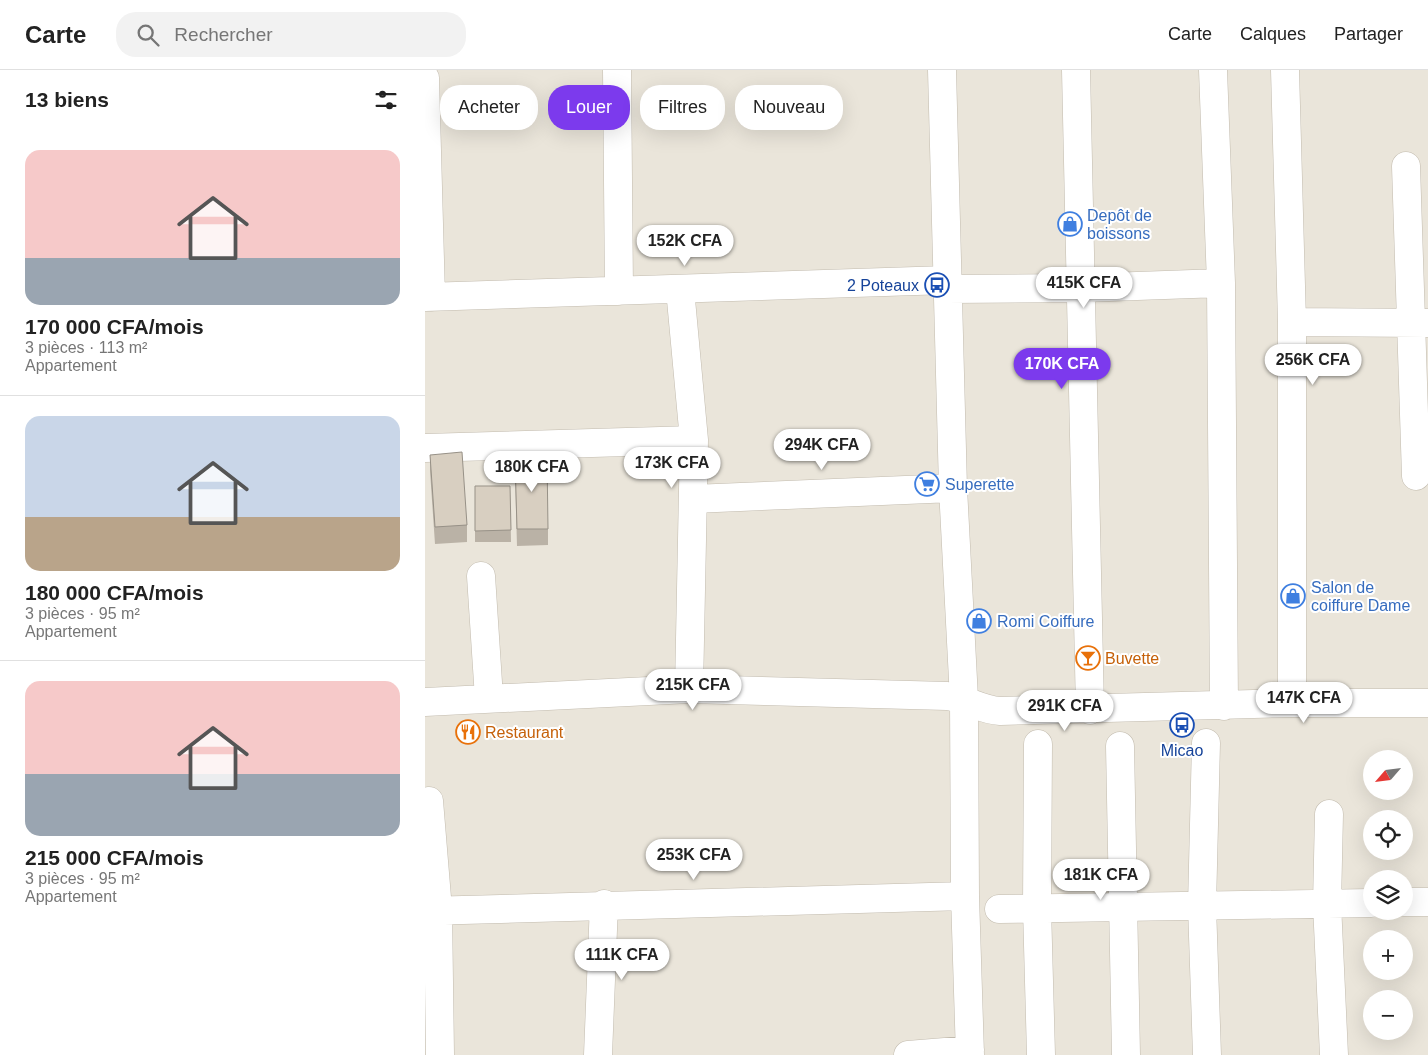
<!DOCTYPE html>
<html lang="fr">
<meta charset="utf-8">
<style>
body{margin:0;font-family:Arial,sans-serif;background:#f2f2f2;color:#222;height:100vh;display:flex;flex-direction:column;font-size:19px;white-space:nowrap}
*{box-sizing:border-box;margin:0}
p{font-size:16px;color:#767676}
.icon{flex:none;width:28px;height:28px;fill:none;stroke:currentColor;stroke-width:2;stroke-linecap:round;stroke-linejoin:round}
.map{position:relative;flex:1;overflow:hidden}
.details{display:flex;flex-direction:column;background:#fff;width:425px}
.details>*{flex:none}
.top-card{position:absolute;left:15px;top:15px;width:475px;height:45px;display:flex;gap:10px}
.needle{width:32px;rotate:242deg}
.buttons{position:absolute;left:938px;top:680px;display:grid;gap:10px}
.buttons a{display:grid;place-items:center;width:50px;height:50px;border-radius:50%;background:#fff;box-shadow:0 5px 20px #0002;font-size:25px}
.price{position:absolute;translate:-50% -42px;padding:0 11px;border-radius:18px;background:#fff;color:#222;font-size:16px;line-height:32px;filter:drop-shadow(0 1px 2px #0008)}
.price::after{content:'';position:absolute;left:50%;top:30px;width:15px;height:11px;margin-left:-8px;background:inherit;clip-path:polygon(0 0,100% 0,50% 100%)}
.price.on{background:#7c3aed;color:#fff}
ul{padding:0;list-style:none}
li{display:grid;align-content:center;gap:10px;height:265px;padding:0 25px}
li+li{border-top:1px solid #e0e0e0}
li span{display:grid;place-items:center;height:155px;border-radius:15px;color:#555}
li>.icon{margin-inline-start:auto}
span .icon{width:90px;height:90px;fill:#fffc;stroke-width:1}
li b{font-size:21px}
h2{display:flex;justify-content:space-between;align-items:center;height:60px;padding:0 25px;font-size:21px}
.pill{padding:0 18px;border-radius:20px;background:#fff;box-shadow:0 5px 20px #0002;font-size:18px;line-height:45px}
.pill.on{background:#7c3aed;color:#fff}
header{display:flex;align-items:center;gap:30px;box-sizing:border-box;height:70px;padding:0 25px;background:#fff;border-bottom:1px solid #e0e0e0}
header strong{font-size:24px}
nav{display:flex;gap:28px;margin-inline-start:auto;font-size:18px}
.search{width:350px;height:45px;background:#f2f2f2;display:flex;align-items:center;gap:12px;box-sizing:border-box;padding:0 18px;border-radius:20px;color:#767676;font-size:19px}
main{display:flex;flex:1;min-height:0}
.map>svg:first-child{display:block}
.residential{fill:#eae5da;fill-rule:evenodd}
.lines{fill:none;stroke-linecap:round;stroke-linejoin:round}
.minor-casing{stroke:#c2bbae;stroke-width:29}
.minor{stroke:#fff;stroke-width:28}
.wall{fill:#bab2a6}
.building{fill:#d8cfc1;stroke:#979187}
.labels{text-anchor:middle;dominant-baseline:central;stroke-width:4;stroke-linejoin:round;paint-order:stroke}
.shop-label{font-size:16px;fill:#366cbe;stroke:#fff;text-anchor:start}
.transit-label{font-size:16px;fill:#164399;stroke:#fff;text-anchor:end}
.food-label{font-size:16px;fill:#c56008;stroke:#fff;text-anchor:start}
</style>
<header>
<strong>Carte</strong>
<div class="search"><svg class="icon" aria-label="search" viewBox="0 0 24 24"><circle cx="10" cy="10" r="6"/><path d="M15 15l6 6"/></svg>Rechercher</div>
<nav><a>Carte</a><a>Calques</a><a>Partager</a></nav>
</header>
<main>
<section class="details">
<h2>13 biens<svg class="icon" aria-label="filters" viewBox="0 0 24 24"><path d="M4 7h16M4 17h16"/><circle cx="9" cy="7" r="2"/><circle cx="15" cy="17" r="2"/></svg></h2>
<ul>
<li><span style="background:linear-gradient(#f6c9c9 70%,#9aa5b1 0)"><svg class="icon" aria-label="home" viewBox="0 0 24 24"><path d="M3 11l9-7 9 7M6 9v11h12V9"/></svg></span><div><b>170 000 CFA/mois</b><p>3 pièces · 113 m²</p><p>Appartement</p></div></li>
<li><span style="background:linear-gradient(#c9d6e8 65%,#b9a48a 0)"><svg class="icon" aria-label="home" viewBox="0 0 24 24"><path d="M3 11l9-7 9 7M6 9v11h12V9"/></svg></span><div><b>180 000 CFA/mois</b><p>3 pièces · 95 m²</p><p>Appartement</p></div></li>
<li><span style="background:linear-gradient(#f6c9c9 60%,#9aa5b1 0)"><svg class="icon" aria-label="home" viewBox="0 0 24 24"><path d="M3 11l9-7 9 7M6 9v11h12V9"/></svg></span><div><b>215 000 CFA/mois</b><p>3 pièces · 95 m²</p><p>Appartement</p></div></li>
</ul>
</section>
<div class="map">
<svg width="1003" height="985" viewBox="0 0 1003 985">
<rect width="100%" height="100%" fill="#f6f3ec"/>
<path class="residential" d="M0,0H1003V985H0ZM946,689H979V721H946ZM946,749H979V781H946ZM946,809H979V841H946ZM946,869H979V901H946ZM946,929H979V961H946Z"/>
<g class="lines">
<g class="minor-casing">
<path id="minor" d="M192,0L194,221
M517,0L528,418L539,629L540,826L545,985
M651,0L665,640
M788,0L796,213L799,636
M860,0L867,252V633
M0,8L6,227
M981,96L991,406
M255,219L269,370L264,619
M522,219L656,218L796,213
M0,227L522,210
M867,252L1002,253
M0,378L269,370
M268,429L528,418
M56,506L64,628
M0,632L264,619L522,626C541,629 556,640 575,641L867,633H1003
M781,673L777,836L782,985
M613,674L612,838L616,985
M695,676L701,985
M4,731L13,840L15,985
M904,744L902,834L909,985
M979,832H1003
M574,839L946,833
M0,841L540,826
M173,985L179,834
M483,985L545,980"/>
</g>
<use href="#minor" class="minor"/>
</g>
<path class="wall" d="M5,385L42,455V472L10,474L5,401Z
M90,404L123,459V475L92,476Z
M50,416H85L86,472H50Z"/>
<path class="building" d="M37,382L42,455L10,457L5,385Z
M122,387L123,459H92L90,388Z
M50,416H85L86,460L50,461Z"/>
<defs>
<g id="shop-ring" transform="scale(1.25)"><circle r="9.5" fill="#fff" stroke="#3f7fe0" stroke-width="1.5"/><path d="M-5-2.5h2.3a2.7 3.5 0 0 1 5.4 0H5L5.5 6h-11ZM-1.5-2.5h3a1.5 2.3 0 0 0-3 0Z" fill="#3f7fe0"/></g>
<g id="bus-ring" transform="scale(1.25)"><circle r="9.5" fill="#fff" stroke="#1a4fb4" stroke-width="1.5"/><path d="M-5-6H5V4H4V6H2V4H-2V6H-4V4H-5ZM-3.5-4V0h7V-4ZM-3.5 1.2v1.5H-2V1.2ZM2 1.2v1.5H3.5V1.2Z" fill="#1a4fb4"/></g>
<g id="supermarket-ring" transform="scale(1.25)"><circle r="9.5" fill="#fff" stroke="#3f7fe0" stroke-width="1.5"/><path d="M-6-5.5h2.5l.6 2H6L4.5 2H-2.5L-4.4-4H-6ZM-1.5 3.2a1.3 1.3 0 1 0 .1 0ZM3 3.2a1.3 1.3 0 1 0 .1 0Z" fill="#3f7fe0"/></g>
<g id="bar-ring" transform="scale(1.25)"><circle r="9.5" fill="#fff" stroke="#e8710a" stroke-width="1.5"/><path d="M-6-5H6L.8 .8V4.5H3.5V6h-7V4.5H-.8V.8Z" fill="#e8710a"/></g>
<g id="restaurant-ring" transform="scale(1.25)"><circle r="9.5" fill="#fff" stroke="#e8710a" stroke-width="1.5"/><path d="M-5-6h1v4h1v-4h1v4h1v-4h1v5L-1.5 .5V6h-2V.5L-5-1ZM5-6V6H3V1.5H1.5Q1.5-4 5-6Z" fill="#e8710a"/></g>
</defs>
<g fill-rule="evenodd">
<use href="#shop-ring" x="645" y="154"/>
<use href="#bus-ring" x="512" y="215"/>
<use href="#supermarket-ring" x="502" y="414"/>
<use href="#shop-ring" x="868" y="526"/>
<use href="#shop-ring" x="554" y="551"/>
<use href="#bar-ring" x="663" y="588"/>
<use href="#bus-ring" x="757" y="655"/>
<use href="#restaurant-ring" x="43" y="662"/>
</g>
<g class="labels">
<g class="shop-label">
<text x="662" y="145">Depôt de<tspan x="662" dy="18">boissons</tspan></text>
<text x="520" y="414">Superette</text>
<text x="886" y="517">Salon de<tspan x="886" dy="18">coiffure Dame</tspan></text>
<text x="572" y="551">Romi Coiffure</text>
</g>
<g class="transit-label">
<text x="494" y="215">2 Poteaux</text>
<text x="757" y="680" text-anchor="middle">Micao</text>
</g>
<g class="food-label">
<text x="680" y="588">Buvette</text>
<text x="60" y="662">Restaurant</text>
</g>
</g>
</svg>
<div class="buttons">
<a><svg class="needle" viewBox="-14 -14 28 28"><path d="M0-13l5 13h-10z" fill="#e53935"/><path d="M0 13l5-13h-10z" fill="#767676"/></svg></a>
<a><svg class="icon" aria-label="locate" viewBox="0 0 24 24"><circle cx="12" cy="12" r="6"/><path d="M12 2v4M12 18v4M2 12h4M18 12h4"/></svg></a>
<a><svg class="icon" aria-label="layers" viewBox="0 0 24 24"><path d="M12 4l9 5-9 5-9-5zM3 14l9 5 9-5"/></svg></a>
<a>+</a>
<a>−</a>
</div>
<b class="price" style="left:260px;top:197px">152K CFA</b>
<b class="price" style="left:659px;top:239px">415K CFA</b>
<b class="price" style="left:888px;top:316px">256K CFA</b>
<b class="price on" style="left:637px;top:320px">170K CFA</b>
<b class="price" style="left:397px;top:401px">294K CFA</b>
<b class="price" style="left:247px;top:419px">173K CFA</b>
<b class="price" style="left:107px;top:423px">180K CFA</b>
<b class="price" style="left:268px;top:641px">215K CFA</b>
<b class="price" style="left:879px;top:654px">147K CFA</b>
<b class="price" style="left:640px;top:662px">291K CFA</b>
<b class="price" style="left:269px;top:811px">253K CFA</b>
<b class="price" style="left:676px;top:831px">181K CFA</b>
<b class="price" style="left:197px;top:911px">111K CFA</b>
<div class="top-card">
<a class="pill">Acheter</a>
<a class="pill on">Louer</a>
<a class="pill">Filtres</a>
<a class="pill">Nouveau</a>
</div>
</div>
</main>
